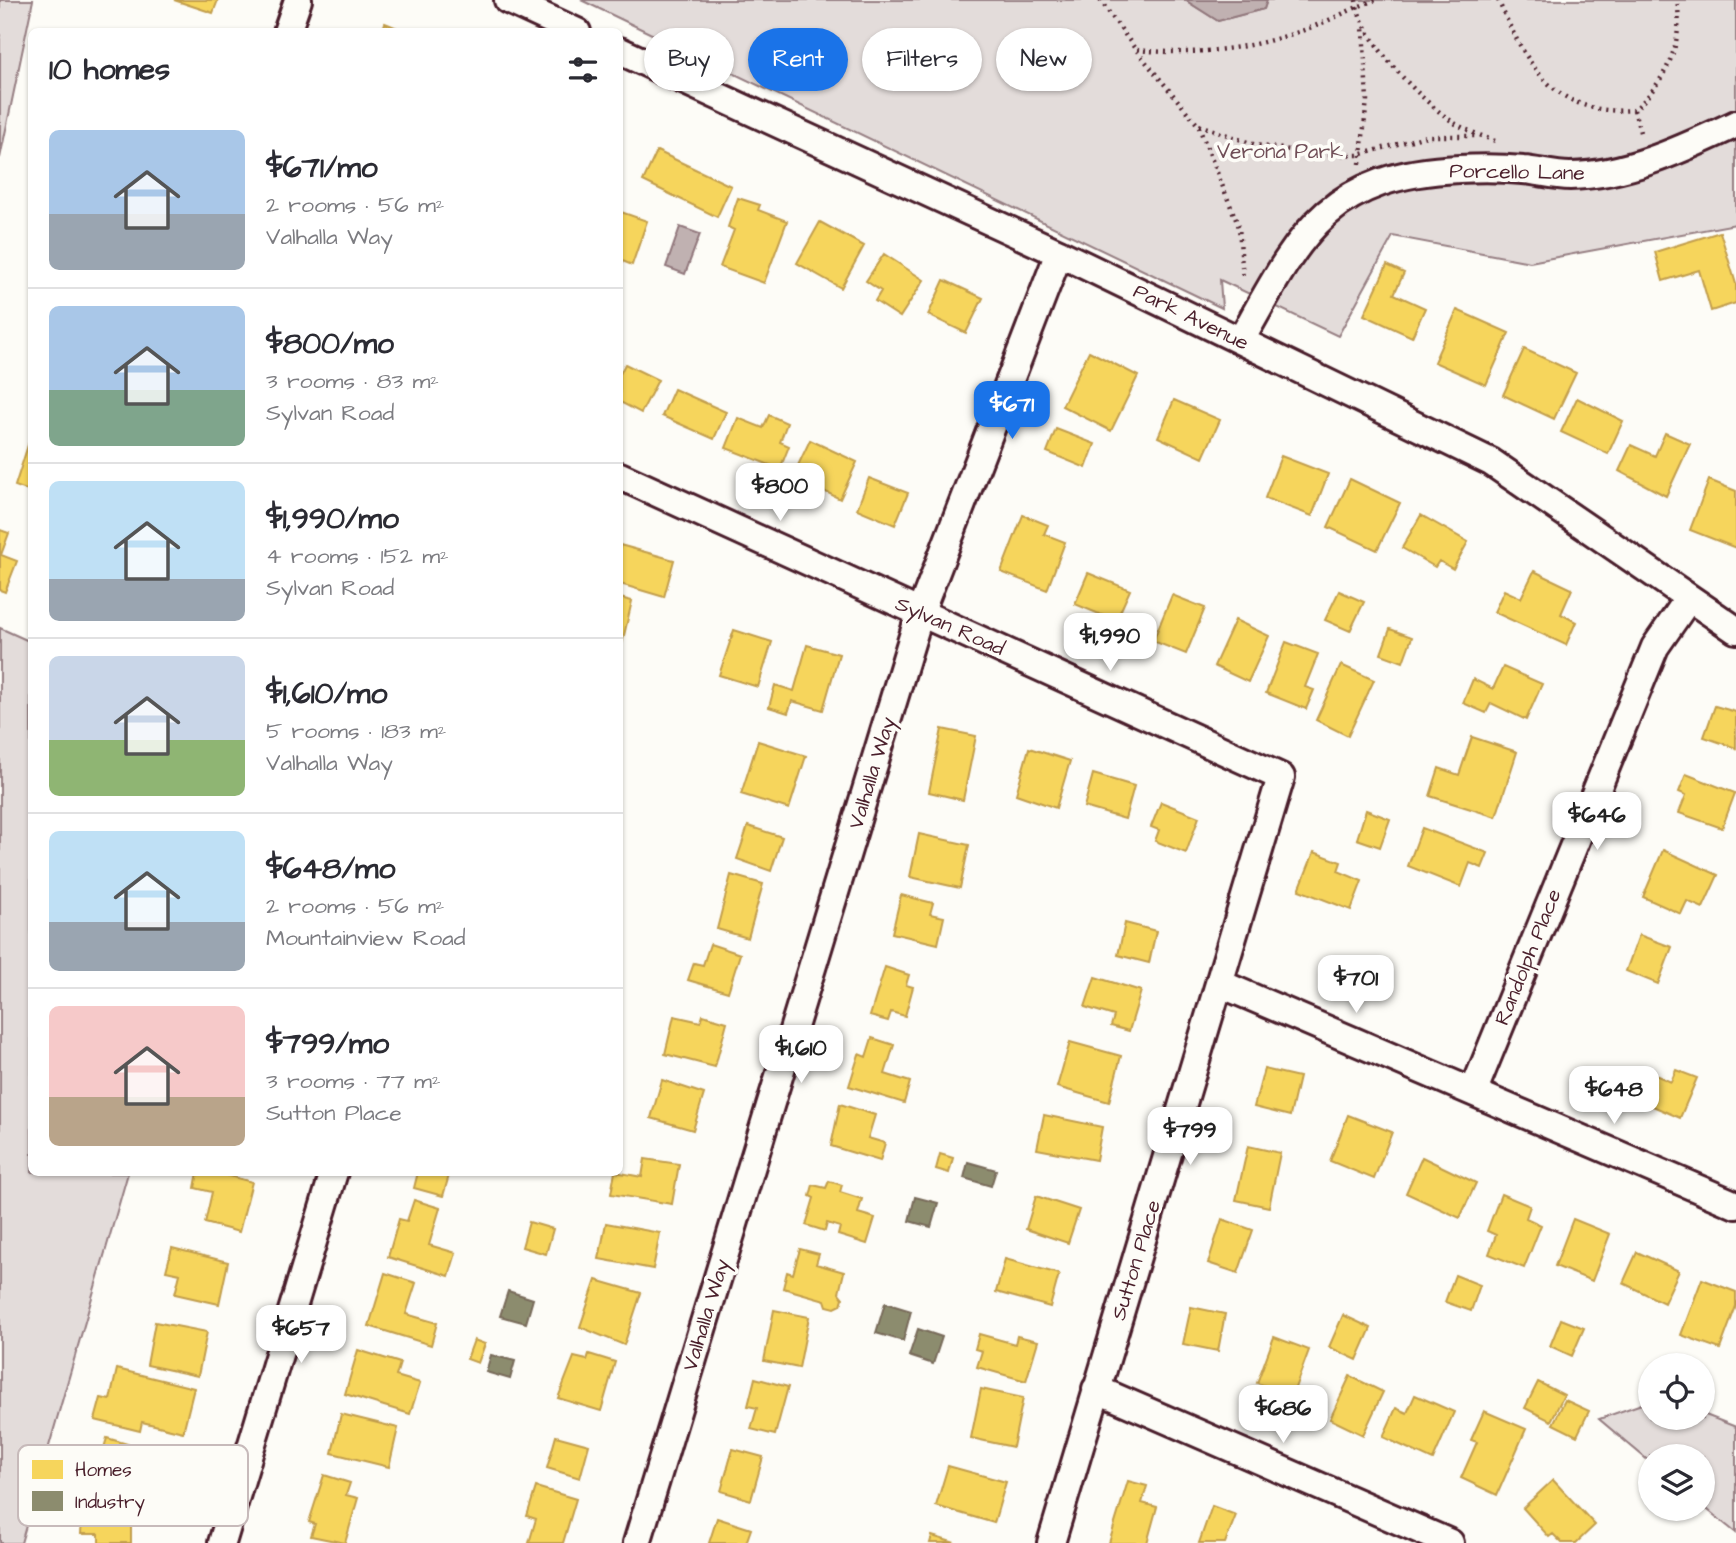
<!DOCTYPE html>
<meta charset="utf-8">
<style>
body{margin:0;font-family:"Architects Daughter",sans-serif;background:#f2f2f3;color:#2b2b33;height:100vh;display:flex;flex-direction:column;font-size:26px;white-space:nowrap}
*{box-sizing:border-box;margin:0}
p{font-size:23px;color:#7c7c81}
.icon{flex:none;width:38px;height:38px;fill:none;stroke:currentColor;stroke-width:2;stroke-linecap:round;stroke-linejoin:round}
.map{position:relative;flex:1;overflow:hidden}
.sheet{position:absolute;left:28px;top:28px;width:595px;height:1148px;display:flex;flex-direction:column;background:#fff;border-radius:10px;box-shadow:0 2px 5px #0004}
.sheet>*{flex:none}
.guide{position:absolute;left:644px;top:28px;width:665px;height:63px;display:flex;gap:14px}
.tools{position:absolute;left:1638px;top:1353px;display:grid;gap:14px}
.tools a{display:grid;place-items:center;width:77px;height:77px;border-radius:50%;background:#fff;box-shadow:0 2px 5px #0004;font-size:35px}
.price{position:absolute;translate:-50% -60px;padding:0 16px;border-radius:14px;background:#fff;color:#222;font-size:23px;line-height:46px;filter:drop-shadow(0 2px 4px #0008)}
.price::after{content:'';position:absolute;left:50%;top:42px;width:21px;height:16px;margin-left:-10px;background:inherit;clip-path:polygon(0 0,100% 0,50% 100%)}
.price.on{background:#1a73e8;color:#fff}
ul{padding:0;list-style:none}
li{display:flex;align-items:center;gap:21px;height:175px;padding:0 21px}
li+li{border-top:2px solid #e1e1e2}
li span{display:grid;place-items:center;flex:none;width:196px;height:140px;border-radius:10px;color:#555}
li>.icon{margin-inline-start:auto}
span .icon{width:84px;height:84px;fill:#fffc;stroke-width:1}
li b{font-size:30px}
h2{display:flex;justify-content:space-between;align-items:center;height:84px;padding:0 21px;font-size:30px}
.chip{padding:0 24px;border-radius:32px;background:#fff;box-shadow:0 2px 5px #0004;font-size:24px;line-height:63px}
.chip.on{background:#1a73e8;color:#fff}
.map>svg:first-child{display:block}
.green{fill:#e3dcda;stroke:#967e82;stroke-width:2}
.water{fill:#c0b1b1;stroke:#91777b;stroke-width:2}
.homes{fill:#f6d55c;stroke:#c29e4d;stroke-width:2}
.industry{fill:#8c8c6e;stroke:#786b5a;stroke-width:2}
.lines{fill:none;stroke-linecap:round;stroke-linejoin:round}
.minor-casing{stroke:#4a1f2b;stroke-width:32}
.path{stroke:#4a1f2b;stroke-width:4.5;stroke-dasharray:2 5;stroke-linecap:butt}
.minor{stroke:#fdfcf7;stroke-width:26}
.labels{text-anchor:middle;dominant-baseline:central;stroke-width:7;stroke-linejoin:round;paint-order:stroke}
.park-label{font-size:21px;fill:#704e57;stroke:#fdfcf7}
.street-label{font-size:21px;fill:#4a1f2b;stroke:#fdfcf7}
.key{fill:#fdfcf7;stroke:#c7baba;stroke-width:2}
.key-label{font-size:19px;fill:#4a1f2b}
</style>
<div class="map">
<svg width="1736" height="1543" viewBox="0 0 1736 1543">
<rect width="100%" height="100%" fill="#fdfcf7"/>
<filter id="ink" filterUnits="userSpaceOnUse"><feTurbulence type="fractalNoise" baseFrequency=".0143" numOctaves="2"/><feDisplacementMap in="SourceGraphic" scale="14" xChannelSelector="R" yChannelSelector="G"/><feConvolveMatrix kernelMatrix="1 2 1 2 8 2 1 2 1" color-interpolation-filters="sRGB"/></filter>
<g filter="url(#ink)">
<path class="green" d="M0,0H33L0,158Z
M581,0H1185L1218,21L1264,9L1267,0H1736V224L1530,262L1393,236L1338,336L1220,280L1222,308Z
M0,628L31,642L32,1172L128,1173L21,1543H0Z
M1650,1401V1418H1703V1414L1736,1427V1533L1703,1506V1456H1650V1462L1599,1419Z"/>
<path class="water" d="M1185,0H1267L1264,9L1218,21Z
M680,227L700,234L685,274L666,267Z"/>
<path class="homes" d="M174,0H218L213,13Z
M385,23L407,32H382Z
M657,151L731,186L717,217L643,181Z
M738,198L760,205L758,210L787,221L764,283L720,267L734,230L728,227Z
M621,212L647,221L632,265L620,260Z
M820,222L864,246L841,288L797,263Z
M1720,232L1736,284V303L1711,311L1699,270L1663,281L1655,252Z
M884,254L924,280L900,317L875,301L881,291L866,281Z
M1387,265L1404,273L1394,294L1425,308L1412,337L1364,315Z
M944,280L983,298L966,333L928,315Z
M1457,310L1509,333L1486,385L1434,362Z
M1524,349L1576,373L1554,419L1503,395Z
M1089,351L1138,376L1111,431L1062,406Z
M625,364L658,380L641,413L620,402V374Z
M674,389L726,412L714,439L662,416Z
M1577,398L1623,421L1608,454L1561,432Z
M1174,400L1220,420L1203,458L1158,437Z
M769,415L787,423L780,442L789,446L780,469L726,448L738,418L763,428Z
M1056,429L1095,444L1086,468L1047,452Z
M1665,433L1690,444L1666,496L1619,471L1631,445L1655,456Z
M30,439L32,440V492L15,486Z
M810,440L857,462L840,499L793,476Z
M1281,456L1328,474L1312,516L1265,498Z
M869,478L908,493L895,525L857,509Z
M1350,479L1400,503L1377,550L1328,527Z
M1709,480L1736,491V548L1690,530Z
M1023,515L1048,525L1044,534L1065,542L1047,590L1001,572Z
M1421,515L1468,542L1453,569L1439,561L1435,567L1402,548Z
M0,530L9,533L1,555L17,561L5,592L0,590Z
M620,545L674,560L664,597L620,584Z
M1534,571L1572,589L1561,614L1576,622L1566,645L1494,612L1504,590L1521,598Z
M1088,573L1130,590L1116,621L1075,604Z
M1339,591L1364,602L1350,631L1325,620Z
M1172,595L1205,608L1186,654L1153,641Z
M620,598L632,601L622,644H620Z
M1235,620L1269,636L1248,682L1214,666Z
M1390,629L1412,637L1403,662L1381,654Z
M734,630L772,642L758,687L719,675Z
M1286,642L1318,654L1305,687L1314,690L1306,709L1266,693Z
M807,645L839,654L823,710L792,701L788,713L769,707L775,685L794,691Z
M1341,665L1374,680L1348,736L1316,720Z
M1503,667L1542,684L1526,720L1491,703L1486,713L1463,703L1473,679L1493,689Z
M1715,706L1736,712V748L1704,737Z
M942,729L976,736L963,800L929,792Z
M1472,737L1517,752L1496,817L1430,796L1439,768L1459,775Z
M758,741L806,756L789,809L741,794Z
M1029,748L1070,761L1056,808L1016,794Z
M1093,774L1134,786L1125,819L1084,807Z
M1686,774L1735,793L1722,828L1679,813L1686,795L1679,792Z
M1161,802L1199,817L1186,853L1155,841L1159,830L1151,827Z
M1366,810L1390,819L1380,847L1357,839Z
M748,826L782,837L771,871L737,859Z
M1422,828L1488,853L1482,868L1470,863L1461,887L1408,866Z
M919,834L969,845L960,888L910,877Z
M1663,850L1718,875L1703,908L1687,901L1681,914L1643,897Z
M1314,852L1341,862L1338,871L1362,881L1351,910L1299,890Z
M731,875L763,884L748,938L717,929Z
M901,895L933,903L930,914L944,917L938,944L892,933Z
M1125,923L1156,931L1149,963L1118,955Z
M1639,935L1672,947L1658,984L1626,971Z
M710,944L740,954L728,992L688,980L694,963L703,965Z
M885,967L909,975L906,985L913,987L905,1016L891,1012L888,1021L870,1016Z
M1095,977L1141,991L1129,1031L1111,1026L1114,1016L1085,1007Z
M703,1015L727,1022L715,1067L665,1054L674,1016L701,1022Z
M872,1038L894,1045L885,1074L910,1082L904,1103L849,1086L859,1054L866,1057Z
M1070,1042L1121,1056L1109,1102L1057,1087Z
M1264,1069L1299,1077L1290,1116L1254,1107Z
M1644,1070L1671,1082L1676,1070L1697,1078L1680,1118L1632,1097Z
M662,1080L704,1094L693,1130L651,1118Z
M840,1104L875,1115L868,1138L885,1143L880,1161L831,1146Z
M1044,1115L1102,1127L1096,1160L1037,1149Z
M1348,1115L1392,1132L1374,1179L1330,1161Z
M1248,1146L1280,1153L1269,1207L1236,1200Z
M940,1154L953,1158L949,1173L936,1169Z
M1422,1157L1476,1183L1460,1218L1406,1193Z
M645,1159L679,1164L672,1204L611,1194L615,1172L642,1177Z
M198,1172H214L252,1182L239,1232L205,1223L212,1192L195,1188Z
M418,1172H450L443,1196L414,1188Z
M829,1181L842,1185L840,1192L862,1199L858,1213L875,1218L867,1244L838,1235L840,1227L827,1223L825,1231L806,1225L814,1198L810,1196L813,1185L826,1188Z
M1501,1194L1530,1206L1526,1218L1541,1225L1524,1268L1489,1254L1496,1235L1487,1231Z
M1036,1196L1079,1210L1068,1243L1026,1229Z
M414,1200L440,1208L429,1245L456,1253L449,1276L388,1257L399,1219L407,1221Z
M1222,1219L1253,1230L1238,1273L1208,1263Z
M1573,1219L1610,1234L1592,1281L1555,1266Z
M529,1222L553,1229L546,1254L522,1247Z
M606,1223L660,1233L653,1269L599,1259Z
M172,1248L228,1262L219,1304L175,1294L180,1274L166,1271Z
M800,1249L819,1254L816,1264L844,1272L839,1293L843,1298L841,1305L835,1308L827,1306L825,1300L783,1288L787,1272L793,1274Z
M1637,1252L1679,1271L1664,1303L1623,1283Z
M1005,1259L1059,1274L1050,1307L996,1292Z
M385,1273L416,1283L406,1314L437,1323L431,1345L369,1326Z
M1455,1275L1480,1285L1471,1311L1445,1302Z
M1702,1279L1736,1292V1306L1720,1349L1681,1335Z
M596,1280L641,1293L624,1345L580,1327Z
M1191,1307L1225,1314L1218,1351L1183,1344Z
M774,1310L809,1317L799,1368L764,1361Z
M1343,1315L1371,1328L1357,1360L1329,1347Z
M1561,1319L1584,1328L1572,1356L1550,1346Z
M155,1322L207,1332L198,1376L147,1365Z
M979,1334L1015,1344L1017,1336L1038,1341L1026,1381L977,1367L982,1351L975,1349Z
M1274,1337L1309,1350L1292,1396L1257,1383Z
M474,1340L485,1344L478,1363L467,1359Z
M358,1350L400,1363L396,1376L420,1383L410,1414L345,1394Z
M589,1354L615,1362L601,1411L558,1398L574,1357L587,1360Z
M117,1369L194,1388L183,1432L142,1422L140,1431L95,1420L101,1398L110,1400Z
M1350,1376L1383,1392L1363,1435L1330,1419Z
M755,1378L788,1387L775,1435L751,1429L757,1408L748,1406Z
M1538,1382L1564,1395L1551,1421L1525,1408Z
M981,1389L1023,1398L1013,1447L971,1438Z
M1415,1395L1454,1412L1433,1460L1383,1437L1396,1408L1407,1413Z
M1565,1400L1589,1411L1577,1436L1553,1424Z
M1484,1411L1526,1429L1497,1495L1461,1478L1477,1442L1471,1440Z
M341,1414L398,1428L389,1467L332,1453Z
M556,1436L589,1445L580,1478L547,1468Z
M107,1438L171,1457L154,1516L89,1497Z
M733,1449L763,1457L751,1500L721,1491Z
M948,1466L1006,1482L994,1523L936,1506Z
M324,1475L350,1483L346,1495L358,1498L345,1543L311,1536L315,1524L309,1522Z
M1553,1480L1595,1525L1576,1543H1562L1553,1534L1549,1537L1523,1508Z
M1128,1481L1147,1486L1142,1503L1157,1507L1147,1543H1109Z
M536,1487L576,1499L563,1543H529L536,1519L527,1516Z
M1212,1506L1236,1515L1225,1543H1199Z
M82,1518L131,1519V1543H99V1534H81Z
M717,1518L751,1529L746,1543H709Z
M932,1536L955,1543H930Z"/>
<path class="industry" d="M968,1162L996,1170L991,1186L964,1178Z
M915,1197L938,1203L931,1227L909,1221Z
M508,1291L533,1299L526,1323L500,1316Z
M885,1303L911,1311L903,1341L876,1333Z
M918,1329L942,1337L933,1364L909,1356Z
M491,1355L515,1361L510,1379L486,1372Z"/>
<g class="lines">
<g class="minor-casing">
<path id="minor" d="M508,0L577,32
M287,32L298,0
M620,51L1059,253L1491,462L1736,630
M1241,340C1299,236 1326,175 1459,169C1480,168 1502,168 1523,170C1538,171 1554,176 1570,176C1629,175 1684,148 1736,124
M620,476L1281,777L1051,1543
M1221,984L1736,1205
M1474,1090L1655,647L1689,598
M1096,1389L1450,1543
M222,1543L334,1172
M637,1543L920,613L1059,253"/>
</g>
<path class="path" d="M1100,0L1136,50L1198,125L1239,227L1243,279
M1356,0C1360,39 1423,103 1456,124C1468,131 1482,136 1495,141
M1498,0C1527,65 1554,117 1634,110C1666,81 1684,43 1677,0
M1137,50C1196,56 1255,49 1312,27C1334,19 1354,7 1376,0
M1634,110L1641,136
M1199,125L1256,145L1323,155H1359L1426,136H1477
M1360,164L1367,100L1363,27"/>
<use href="#minor" class="minor"/>
</g>
</g>
<g class="labels">
<g class="park-label">
<text x="1280" y="151">Verona Park</text>
</g>
<g class="street-label">
<text transform="translate(1517 172) rotate(1)">Porcello Lane</text>
<text transform="translate(1191 317) rotate(26)">Park Avenue</text>
<text transform="translate(950 626) rotate(24)">Sylvan Road</text>
<text transform="translate(872 773) rotate(-73)">Valhalla Way</text>
<text transform="translate(1528 957) rotate(-68)">Randolph Place</text>
<text transform="translate(1136 1260) rotate(-73)">Sutton Place</text>
<text transform="translate(706 1315) rotate(-73)">Valhalla Way</text>
</g>
</g>
<rect x="18" y="1445" width="230" height="81" rx="10" class="key"/>
<rect x="32" y="1460" width="31" height="19" fill="#f6d55c"/>
<rect x="32" y="1491" width="31" height="20" fill="#8c8c6e"/>
<g class="key-label">
<text x="75" y="1476">Homes</text>
<text x="75" y="1508">Industry</text>
</g>
</svg>
<div class="tools">
<a><svg class="icon" aria-label="locate" viewBox="0 0 24 24"><circle cx="12" cy="12" r="6"/><path d="M12 2v4M12 18v4M2 12h4M18 12h4"/></svg></a>
<a><svg class="icon" aria-label="layers" viewBox="0 0 24 24"><path d="M12 4l9 5-9 5-9-5zM3 14l9 5 9-5"/></svg></a>
</div>
<b class="price on" style="left:1012px;top:441px">$671</b>
<b class="price" style="left:780px;top:523px">$800</b>
<b class="price" style="left:1110px;top:673px">$1,990</b>
<b class="price" style="left:1597px;top:852px">$646</b>
<b class="price" style="left:1356px;top:1015px">$701</b>
<b class="price" style="left:801px;top:1085px">$1,610</b>
<b class="price" style="left:1614px;top:1126px">$648</b>
<b class="price" style="left:1190px;top:1167px">$799</b>
<b class="price" style="left:301px;top:1365px">$657</b>
<b class="price" style="left:1283px;top:1445px">$686</b>
<div class="guide">
<a class="chip">Buy</a>
<a class="chip on">Rent</a>
<a class="chip">Filters</a>
<a class="chip">New</a>
</div>
<section class="sheet">
<h2>10 homes<svg class="icon" aria-label="filters" viewBox="0 0 24 24"><path d="M4 7h16M4 17h16"/><circle cx="9" cy="7" r="2"/><circle cx="15" cy="17" r="2"/></svg></h2>
<ul>
<li><span style="background:linear-gradient(#a9c7e8 60%,#9aa5b1 0)"><svg class="icon" aria-label="home" viewBox="0 0 24 24"><path d="M3 11l9-7 9 7M6 9v11h12V9"/></svg></span><div><b>$671/mo</b><p>2 rooms · 56 m²</p><p>Valhalla Way</p></div></li>
<li><span style="background:linear-gradient(#a9c7e8 60%,#7fa58c 0)"><svg class="icon" aria-label="home" viewBox="0 0 24 24"><path d="M3 11l9-7 9 7M6 9v11h12V9"/></svg></span><div><b>$800/mo</b><p>3 rooms · 83 m²</p><p>Sylvan Road</p></div></li>
<li><span style="background:linear-gradient(#bfe0f5 70%,#9aa5b1 0)"><svg class="icon" aria-label="home" viewBox="0 0 24 24"><path d="M3 11l9-7 9 7M6 9v11h12V9"/></svg></span><div><b>$1,990/mo</b><p>4 rooms · 152 m²</p><p>Sylvan Road</p></div></li>
<li><span style="background:linear-gradient(#c9d6e8 60%,#8fb573 0)"><svg class="icon" aria-label="home" viewBox="0 0 24 24"><path d="M3 11l9-7 9 7M6 9v11h12V9"/></svg></span><div><b>$1,610/mo</b><p>5 rooms · 183 m²</p><p>Valhalla Way</p></div></li>
<li><span style="background:linear-gradient(#bfe0f5 65%,#9aa5b1 0)"><svg class="icon" aria-label="home" viewBox="0 0 24 24"><path d="M3 11l9-7 9 7M6 9v11h12V9"/></svg></span><div><b>$648/mo</b><p>2 rooms · 56 m²</p><p>Mountainview Road</p></div></li>
<li><span style="background:linear-gradient(#f6c9c9 65%,#b9a48a 0)"><svg class="icon" aria-label="home" viewBox="0 0 24 24"><path d="M3 11l9-7 9 7M6 9v11h12V9"/></svg></span><div><b>$799/mo</b><p>3 rooms · 77 m²</p><p>Sutton Place</p></div></li>
</ul>
</section>
</div>
